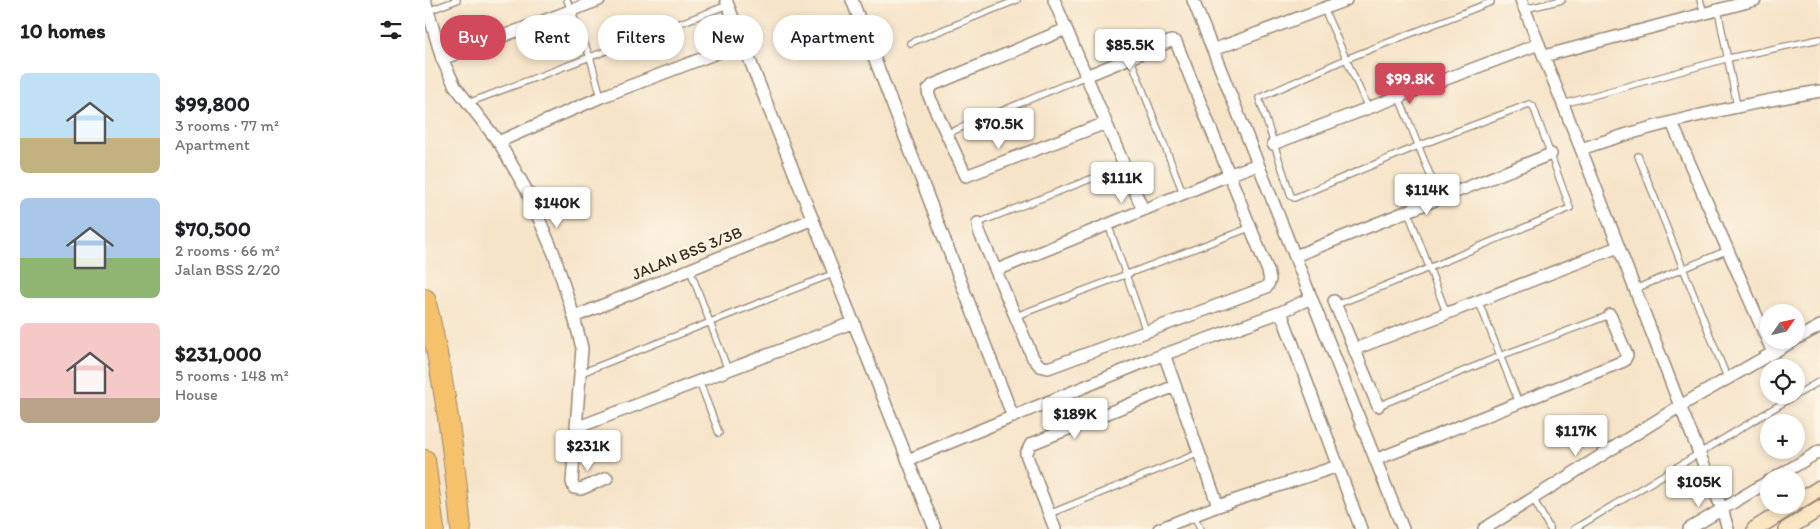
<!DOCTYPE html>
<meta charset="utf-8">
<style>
body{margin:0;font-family:Itim,sans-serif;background:#f6f6f6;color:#202124;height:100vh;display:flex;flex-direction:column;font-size:19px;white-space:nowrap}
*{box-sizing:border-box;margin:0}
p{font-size:16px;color:#757577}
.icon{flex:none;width:28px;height:28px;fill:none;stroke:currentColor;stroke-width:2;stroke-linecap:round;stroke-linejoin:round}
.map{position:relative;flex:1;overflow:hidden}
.sheet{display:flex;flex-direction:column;background:#fff;width:425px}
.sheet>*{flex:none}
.banner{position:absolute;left:15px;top:15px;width:475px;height:45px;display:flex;gap:10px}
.needle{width:32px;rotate:56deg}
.fabs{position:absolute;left:1335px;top:304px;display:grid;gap:10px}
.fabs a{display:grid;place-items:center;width:45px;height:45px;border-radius:50%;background:#fff;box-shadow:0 2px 8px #0003;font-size:25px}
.price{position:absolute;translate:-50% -42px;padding:0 11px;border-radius:5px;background:#fff;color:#222;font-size:16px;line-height:32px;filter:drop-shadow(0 1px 2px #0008)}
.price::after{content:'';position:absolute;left:50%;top:30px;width:15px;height:11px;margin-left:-8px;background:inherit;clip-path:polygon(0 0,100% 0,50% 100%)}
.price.selected{background:#d1495b;color:#fff}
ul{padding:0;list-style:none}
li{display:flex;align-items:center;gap:15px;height:125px;padding:0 20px}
li span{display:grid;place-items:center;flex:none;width:140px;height:100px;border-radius:8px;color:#555}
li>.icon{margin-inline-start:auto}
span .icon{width:60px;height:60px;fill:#fffc;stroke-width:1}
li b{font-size:21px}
h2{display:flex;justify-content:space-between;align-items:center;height:60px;padding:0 20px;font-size:21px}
.tag{padding:0 18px;border-radius:22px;background:#fff;box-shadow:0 2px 8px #0003;font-size:18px;line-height:45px}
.tag.selected{background:#d1495b;color:#fff}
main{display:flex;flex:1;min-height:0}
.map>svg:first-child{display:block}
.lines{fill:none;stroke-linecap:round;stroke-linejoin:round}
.lane-casing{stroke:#988774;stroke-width:8}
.street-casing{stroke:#988774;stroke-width:14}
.secondary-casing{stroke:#988774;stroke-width:18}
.highway-casing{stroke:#988774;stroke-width:22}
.lane{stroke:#fff;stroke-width:5.5}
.street{stroke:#fff;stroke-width:11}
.secondary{stroke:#fbe6c4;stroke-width:15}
.highway{stroke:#f5c16b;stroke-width:20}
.labels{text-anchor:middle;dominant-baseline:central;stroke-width:4.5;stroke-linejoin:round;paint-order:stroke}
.street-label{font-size:16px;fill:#3b2a1e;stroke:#fcf5e5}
</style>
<main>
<section class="sheet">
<h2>10 homes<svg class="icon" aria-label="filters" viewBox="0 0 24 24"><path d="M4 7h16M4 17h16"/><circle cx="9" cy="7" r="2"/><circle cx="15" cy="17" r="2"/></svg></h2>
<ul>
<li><span style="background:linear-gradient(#bfe0f5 65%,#c2b280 0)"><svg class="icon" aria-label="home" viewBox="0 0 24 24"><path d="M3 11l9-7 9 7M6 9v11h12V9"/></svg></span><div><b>$99,800</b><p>3 rooms · 77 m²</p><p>Apartment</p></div></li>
<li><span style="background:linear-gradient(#a9c7e8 60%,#8fb573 0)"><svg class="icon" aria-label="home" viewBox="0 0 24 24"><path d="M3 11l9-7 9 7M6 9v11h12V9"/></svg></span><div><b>$70,500</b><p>2 rooms · 66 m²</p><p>Jalan BSS 2/20</p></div></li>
<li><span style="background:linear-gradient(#f6c9c9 75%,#b9a48a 0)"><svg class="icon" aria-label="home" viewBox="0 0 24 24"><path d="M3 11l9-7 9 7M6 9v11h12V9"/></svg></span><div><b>$231,000</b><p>5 rooms · 148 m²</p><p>House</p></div></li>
</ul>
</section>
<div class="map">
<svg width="1395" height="529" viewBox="0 0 1395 529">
<rect width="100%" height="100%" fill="#fcf5e5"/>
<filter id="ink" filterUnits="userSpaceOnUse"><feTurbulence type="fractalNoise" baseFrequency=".02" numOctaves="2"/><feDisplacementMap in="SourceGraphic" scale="10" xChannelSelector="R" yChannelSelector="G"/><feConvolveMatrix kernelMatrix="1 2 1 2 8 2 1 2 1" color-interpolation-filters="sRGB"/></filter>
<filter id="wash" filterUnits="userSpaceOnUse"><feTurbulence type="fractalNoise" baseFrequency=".0096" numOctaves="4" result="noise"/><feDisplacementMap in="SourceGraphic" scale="20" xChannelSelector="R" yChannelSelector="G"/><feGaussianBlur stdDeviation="1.12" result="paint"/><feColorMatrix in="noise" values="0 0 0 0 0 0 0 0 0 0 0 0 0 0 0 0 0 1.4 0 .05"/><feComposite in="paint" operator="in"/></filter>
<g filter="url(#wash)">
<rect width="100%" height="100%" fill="#f6e4c9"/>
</g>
<g filter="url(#ink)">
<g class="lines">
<g class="lane-casing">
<path id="lane" d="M142,0L165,57L176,97
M1275,0L1279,13
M899,9L943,108
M1100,9L1137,0
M1293,10L1312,106
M3,11L32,0
M485,43L592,0
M705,57L758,193
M973,95L1014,197
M43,103L303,5
M1138,104L1304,58L1395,39
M521,134L661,76
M1213,156L1303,380
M982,209L1021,312
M553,223L699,166
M683,224L721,331
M265,270L303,370
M1210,289L1303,250
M1053,300L1094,403
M911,305L1004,268L1145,208L1108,106L1104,104L993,146L869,198L866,196L834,98L921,59L1066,2
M591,316L827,227
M156,373L410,273
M274,381L294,433
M1371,395L1395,381
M953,406L1075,356L1185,315
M1109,500L1125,529
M624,514L774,453
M769,515L775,529
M1149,529L1371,395"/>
</g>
<g class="street-casing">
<path id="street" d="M0,0L17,59L30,86L75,144L102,191L129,254L149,317L157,348L147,482L149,488L156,489L182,478
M301,0L510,529
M427,0L588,417
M629,0L718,210
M768,0L978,529
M1096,0L1156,149L1255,406L1297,509L1303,529
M641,29L508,85L503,90L504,96L541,176L681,123
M788,50L921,0
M1119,56L1330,0
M17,59L174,0
M1247,123L1348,353
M73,142L176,97L318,43
M848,144L1114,44
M1156,149C1234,122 1314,105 1395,91
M553,223L554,231L608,358L615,366L623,368L842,287L845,280L843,271L751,42L746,41L661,76
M870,256L1126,154
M572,270L806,174L833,164
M909,301L953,406
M856,312L936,529
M149,317L388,219
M1371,339L1395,326
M930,349L1193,247
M739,354L793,506
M151,428L429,322
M483,460L724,360L856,312L886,298
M950,460L1199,361L1202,355L1185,315
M1350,478L1395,451
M630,529L601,454L606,444L750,386
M734,529L793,506L913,466
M1059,529L1255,406L1370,340
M1264,529L1344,481"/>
</g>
<g class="secondary-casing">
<path id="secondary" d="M1371,503L1395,488
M1330,529L1368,505
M1362,529L1395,508"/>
</g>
<g class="highway-casing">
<path id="highway" d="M0,299C19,375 29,451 36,529
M0,460L9,529"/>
</g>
<use href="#lane" class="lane"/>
<use href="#street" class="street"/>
<use href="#secondary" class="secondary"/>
<use href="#highway" class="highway"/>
</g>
</g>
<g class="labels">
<g class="street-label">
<text transform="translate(262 253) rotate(-22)">JALAN BSS 3/3B</text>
</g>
</g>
</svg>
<div class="fabs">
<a><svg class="needle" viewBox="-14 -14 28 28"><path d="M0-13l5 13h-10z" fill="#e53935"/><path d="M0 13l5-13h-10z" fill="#757577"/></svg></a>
<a><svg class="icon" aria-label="locate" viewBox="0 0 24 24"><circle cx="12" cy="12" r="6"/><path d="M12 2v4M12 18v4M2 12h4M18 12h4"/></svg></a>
<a>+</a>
<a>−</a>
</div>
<b class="price" style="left:705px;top:71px">$85.5K</b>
<b class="price selected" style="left:985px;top:105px">$99.8K</b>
<b class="price" style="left:574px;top:150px">$70.5K</b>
<b class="price" style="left:697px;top:204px">$111K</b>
<b class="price" style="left:1002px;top:216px">$114K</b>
<b class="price" style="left:132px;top:229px">$140K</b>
<b class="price" style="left:650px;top:440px">$189K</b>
<b class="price" style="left:1151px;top:457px">$117K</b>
<b class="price" style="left:163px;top:472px">$231K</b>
<b class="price" style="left:1274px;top:508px">$105K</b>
<div class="banner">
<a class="tag selected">Buy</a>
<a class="tag">Rent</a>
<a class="tag">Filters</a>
<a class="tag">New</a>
<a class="tag">Apartment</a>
</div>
</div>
</main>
